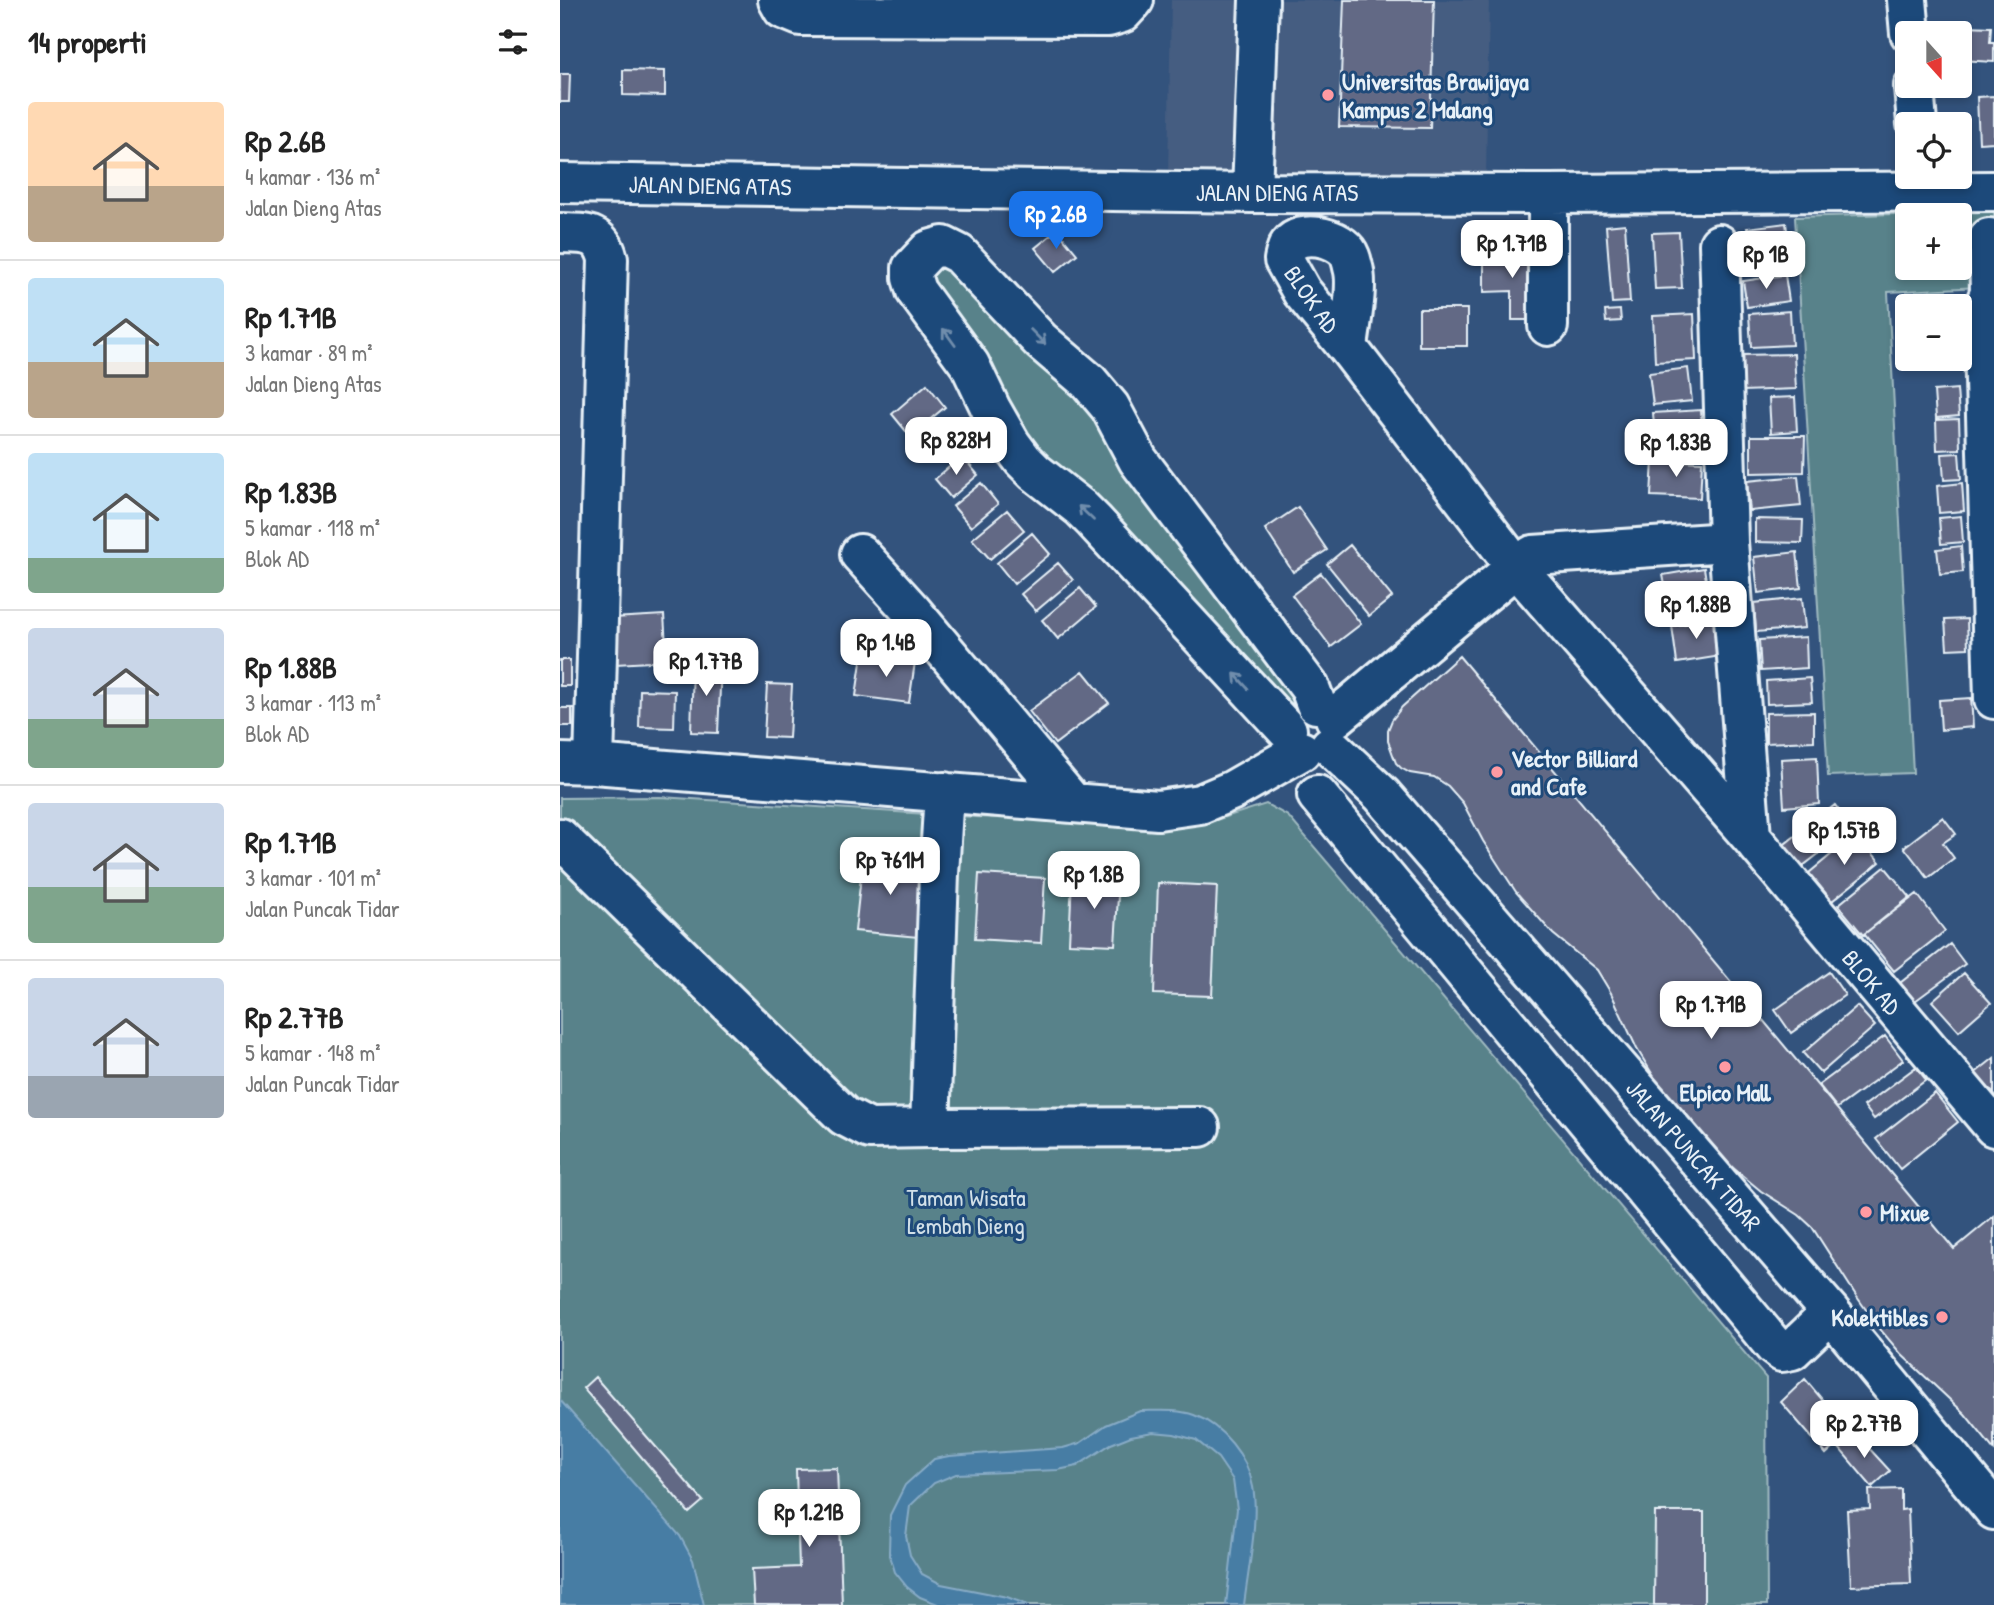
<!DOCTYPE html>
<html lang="id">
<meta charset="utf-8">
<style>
body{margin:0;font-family:"Patrick Hand",sans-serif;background:#f6f6f6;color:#222;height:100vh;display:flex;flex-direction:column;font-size:26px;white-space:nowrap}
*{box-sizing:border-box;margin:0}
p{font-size:23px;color:#767676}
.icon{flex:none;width:38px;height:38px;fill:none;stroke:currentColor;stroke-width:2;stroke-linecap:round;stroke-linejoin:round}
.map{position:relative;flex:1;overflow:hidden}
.details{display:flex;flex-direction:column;background:#fff;width:560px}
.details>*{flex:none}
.needle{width:46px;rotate:159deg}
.fabs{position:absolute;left:1335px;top:21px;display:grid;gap:14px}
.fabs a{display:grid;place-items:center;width:77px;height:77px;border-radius:7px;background:#fff;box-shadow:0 4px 10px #0003;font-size:35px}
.price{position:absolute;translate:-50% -60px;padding:0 16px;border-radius:14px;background:#fff;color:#222;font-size:23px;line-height:46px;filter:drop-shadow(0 2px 4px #0008)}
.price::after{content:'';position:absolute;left:50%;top:42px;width:21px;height:16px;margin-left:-10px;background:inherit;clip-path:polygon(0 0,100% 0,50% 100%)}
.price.selected{background:#1a73e8;color:#fff}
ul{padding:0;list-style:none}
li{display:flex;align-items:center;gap:21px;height:175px;padding:0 28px}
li+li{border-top:2px solid #e0e0e0}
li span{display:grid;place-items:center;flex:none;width:196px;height:140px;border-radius:7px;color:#555}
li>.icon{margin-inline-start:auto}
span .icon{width:84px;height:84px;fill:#fffc;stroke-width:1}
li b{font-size:30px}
h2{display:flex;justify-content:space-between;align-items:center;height:84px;padding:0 28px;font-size:30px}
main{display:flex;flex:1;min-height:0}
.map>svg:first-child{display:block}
.built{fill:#445d81}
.green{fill:#58828a;stroke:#a0bac1;stroke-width:2;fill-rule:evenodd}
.water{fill:#477da4;stroke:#87abc6;stroke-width:2}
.building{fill:#626985;stroke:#e8f1f8;stroke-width:2}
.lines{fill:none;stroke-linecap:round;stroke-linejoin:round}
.minor-casing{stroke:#e8f1f8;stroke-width:44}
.minor{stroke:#1f4a7a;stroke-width:38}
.oneway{stroke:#6f8dac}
.poi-dot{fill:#ff9aa2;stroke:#1f4a7a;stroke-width:2.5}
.labels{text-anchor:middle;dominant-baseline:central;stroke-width:6;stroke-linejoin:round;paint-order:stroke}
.poi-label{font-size:24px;font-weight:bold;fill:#e8f1f8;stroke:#1f4a7a;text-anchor:start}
.street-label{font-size:24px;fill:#e8f1f8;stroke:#1f4a7a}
.park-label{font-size:24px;fill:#d2e0e8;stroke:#1f4a7a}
</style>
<main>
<section class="details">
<h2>14 properti<svg class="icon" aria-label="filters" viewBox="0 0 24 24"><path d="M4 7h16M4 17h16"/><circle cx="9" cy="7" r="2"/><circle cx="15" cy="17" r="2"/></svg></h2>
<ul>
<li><span style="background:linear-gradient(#ffd9b3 60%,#b9a48a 0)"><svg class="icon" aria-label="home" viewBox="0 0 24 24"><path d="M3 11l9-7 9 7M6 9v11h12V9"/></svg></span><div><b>Rp 2.6B</b><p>4 kamar · 136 m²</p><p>Jalan Dieng Atas</p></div></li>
<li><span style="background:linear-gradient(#bfe0f5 60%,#b9a48a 0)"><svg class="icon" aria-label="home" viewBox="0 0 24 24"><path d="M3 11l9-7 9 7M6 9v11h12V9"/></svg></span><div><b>Rp 1.71B</b><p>3 kamar · 89 m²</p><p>Jalan Dieng Atas</p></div></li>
<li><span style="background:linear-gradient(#bfe0f5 75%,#7fa58c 0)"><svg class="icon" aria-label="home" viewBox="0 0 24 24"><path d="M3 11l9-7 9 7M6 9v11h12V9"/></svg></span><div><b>Rp 1.83B</b><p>5 kamar · 118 m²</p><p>Blok AD</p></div></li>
<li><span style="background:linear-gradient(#c9d6e8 65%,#7fa58c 0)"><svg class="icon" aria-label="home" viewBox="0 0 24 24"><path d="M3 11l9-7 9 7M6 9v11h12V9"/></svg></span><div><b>Rp 1.88B</b><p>3 kamar · 113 m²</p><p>Blok AD</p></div></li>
<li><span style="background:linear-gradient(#c9d6e8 60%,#7fa58c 0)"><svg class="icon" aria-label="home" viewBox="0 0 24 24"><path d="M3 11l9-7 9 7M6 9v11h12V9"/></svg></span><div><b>Rp 1.71B</b><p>3 kamar · 101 m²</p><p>Jalan Puncak Tidar</p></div></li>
<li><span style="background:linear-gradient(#c9d6e8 70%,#9aa5b1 0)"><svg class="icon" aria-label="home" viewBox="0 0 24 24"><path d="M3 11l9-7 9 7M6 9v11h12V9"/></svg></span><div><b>Rp 2.77B</b><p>5 kamar · 148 m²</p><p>Jalan Puncak Tidar</p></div></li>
</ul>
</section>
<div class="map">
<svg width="1434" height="1605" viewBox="0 0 1434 1605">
<rect width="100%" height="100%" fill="#33537d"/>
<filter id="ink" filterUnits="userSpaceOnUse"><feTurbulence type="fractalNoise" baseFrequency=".0143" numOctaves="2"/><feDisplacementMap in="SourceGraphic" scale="14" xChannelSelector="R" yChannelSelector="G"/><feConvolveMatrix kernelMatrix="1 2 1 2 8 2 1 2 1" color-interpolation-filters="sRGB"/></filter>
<g filter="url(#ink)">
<path class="built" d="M611,0H929L926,176H608Z"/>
<path class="green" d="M1434,211V229L1419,287L1328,292L1353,773L1268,776L1235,217ZM1348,215H1400V268H1348Z
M380,265L387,266L528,399L566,477L735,675V700L729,706L476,451L372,292L369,273Z
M100,797L415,817L640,825L706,804L728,816L1206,1378L1207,1605H0V798Z"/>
<path class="water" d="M0,1400L120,1536L133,1560L144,1605H0Z
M580,1411C597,1411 618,1409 634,1415C662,1425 688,1457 693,1487C699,1519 688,1571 684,1605H666L677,1509L673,1480L658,1458L636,1440L614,1434L593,1432L571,1436L551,1444L517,1466L498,1470L396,1474L374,1483L350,1506L346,1536L350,1555L362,1574L381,1584L447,1597L468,1605H380L360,1597L347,1587L335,1572L329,1552L330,1515L345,1485L374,1459L389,1456L503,1448L520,1443L546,1425Z"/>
<path class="building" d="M784,0H874L870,128L779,127Z
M1380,25L1431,27L1430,42H1434V62L1400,60V33H1380Z
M63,70L105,71V96L63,95Z
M0,74H10L9,102H0Z
M1434,96V142L1419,143L1417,97Z
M1226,223L1231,261L1192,266L1187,228Z
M1065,224L1070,302L1052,303L1046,226Z
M497,230L517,254L495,272L475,248Z
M1119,232L1122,288L1095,289L1092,233Z
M924,252H974V320H952V291L924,292Z
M1225,275L1229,301L1187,307L1183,281Z
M859,309H907V346H859Z
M1060,310L1061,321L1046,322L1045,311Z
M1230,311L1232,345L1191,347L1189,314Z
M1348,312V336H1344L1342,313Z
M1134,314L1136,360L1095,362L1093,316Z
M1234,354L1236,389L1183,391L1182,355Z
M1359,359H1387L1388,360L1359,362Z
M1128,368L1132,401L1093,405L1089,373Z
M367,384L385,407L350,436L332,414Z
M1397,389L1399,416L1376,418L1374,391Z
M1235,397L1237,431L1211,433L1209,398Z
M1141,410L1143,447L1096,450L1093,413Z
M1399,419L1400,449L1377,450L1376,420Z
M1191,436H1245L1244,472L1191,473Z
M1399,453L1401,479L1384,480L1382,454Z
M402,456L418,475L391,498L375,479Z
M1093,460L1142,462L1140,498L1091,496Z
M1238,476L1241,506L1190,511L1187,481Z
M421,483L438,504L411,527L393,506Z
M1402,483L1404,511L1379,513L1377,486Z
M738,507L767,550L733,572L705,529Z
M447,510L464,530L430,559L412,539Z
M1401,516L1403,542L1381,544L1379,518Z
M1195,519L1243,520L1242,543L1195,542Z
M472,533L490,554L454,584L437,563Z
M790,545L832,597L809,616L767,564Z
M1401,546L1403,572L1380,574L1377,549Z
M1237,552L1241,588L1198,593L1194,557Z
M498,563L513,580L476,611L461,594Z
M1144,568L1151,609L1111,616L1103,575Z
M761,573L801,624L771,647L732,595Z
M520,588L536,607L498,639L482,620Z
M1242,598L1245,628L1196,632L1194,603Z
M104,615L107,661L56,664L53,618Z
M1156,619L1161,656L1117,663L1112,626Z
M1407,619L1408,648L1387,649L1385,620Z
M1246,637L1247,668L1201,671L1199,640Z
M302,655L355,662L349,703L296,696Z
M899,656L1394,1249L1434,1216V1450L1405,1414L1341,1354L1319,1328L1297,1297L1252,1227L1239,1215L1201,1191L1166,1162L1130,1124L1099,1085L1077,1049L1051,993L1037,970L993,934L956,892L923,841L903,803L888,786L874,777L850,773L841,768L836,763L828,741V730L832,720L842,707Z
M0,660H10V686H0Z
M133,664L161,665L158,733L131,732Z
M523,671L549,703L495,744L469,711Z
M1250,678L1252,702L1207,704L1206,681Z
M207,684L232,685L229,738L204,737Z
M80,690L115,691L114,728L79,727Z
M1411,698L1413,727L1381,730L1379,700Z
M0,708H12V726H0Z
M1254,712V741L1206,743V713Z
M1257,757L1259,804L1224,807L1221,759Z
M1275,805L1292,828L1239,869L1221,847Z
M1383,817L1396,834L1383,843L1394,858L1368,878L1344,847Z
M1296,834L1320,862L1272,901L1249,873Z
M303,857L366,863L358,937L295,931Z
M1325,867L1350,897L1303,935L1278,905Z
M419,874L485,878L481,943L415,939Z
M512,878L559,880L555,945L509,943Z
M598,883L657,886L652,996L594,994Z
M1357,894L1385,931L1334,971L1304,934Z
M1390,944L1405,964L1355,1001L1340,983Z
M1269,972L1285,995L1231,1033L1215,1010Z
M1404,973L1431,1003L1399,1031L1372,1001Z
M1297,1006L1315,1026L1261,1073L1243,1053Z
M1325,1036L1343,1060L1277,1108L1259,1085Z
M1434,1058V1101L1414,1074Z
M1356,1067L1366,1080L1314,1119L1304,1106Z
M1375,1093L1398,1122L1340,1169L1316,1139Z
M35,1377L143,1501L129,1513L23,1388Z
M1245,1379L1290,1433L1266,1454L1221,1402Z
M1296,1434L1330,1471L1312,1487L1279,1448Z
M277,1468L282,1605H194L192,1569L239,1567L236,1469Z
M1341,1489V1510L1348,1509L1351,1584L1291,1586L1287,1510L1310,1509L1309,1490Z
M1095,1512H1144V1605H1094Z"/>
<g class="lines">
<g class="minor-casing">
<path id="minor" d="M218,0L223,9L240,16L548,17L562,13L574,0
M1347,0L1350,33
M1354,86L1357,124
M0,183L692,193L988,194L1434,191
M692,193L699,0
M988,194V326
M0,233C25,234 41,231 48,259L34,764
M1429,238L1430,293L1423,309L1434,699
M1159,244L1168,542L1191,837
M788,348C790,327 799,286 793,267C792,262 790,255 787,251C776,237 741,229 729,245C726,249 725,255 724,260L742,292L788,348L956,567L973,555L1168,542
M300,554L351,610L512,802
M775,718L956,567L1191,837L1434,1127
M727,730L534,521L521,508L475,472L463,460L451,444L431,409L410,365L356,291L352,278V268L369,250L383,246L399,254L481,341L529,382L550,407L578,460L750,688L756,704
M770,746L822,795L1271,1313L1434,1510
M0,763L34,764L598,810L640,804L673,790L741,751
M384,792L379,874L370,1128L640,1127
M757,795L1214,1346L1222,1352L1232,1350L1271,1313
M0,838L284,1116L309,1129L370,1128"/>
</g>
<use href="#minor" class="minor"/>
</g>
<defs><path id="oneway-shaft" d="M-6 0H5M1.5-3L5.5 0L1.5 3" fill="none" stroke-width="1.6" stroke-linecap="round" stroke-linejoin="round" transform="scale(1.75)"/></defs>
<g class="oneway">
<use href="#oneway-shaft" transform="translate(389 337) rotate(-126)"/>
<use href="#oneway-shaft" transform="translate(478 337) rotate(45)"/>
<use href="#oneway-shaft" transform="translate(526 513) rotate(-136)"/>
<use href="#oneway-shaft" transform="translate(681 681) rotate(-132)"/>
</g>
</g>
<g class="poi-dot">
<circle cx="768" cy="95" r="7"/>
<circle cx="937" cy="772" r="7"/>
<circle cx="1165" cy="1067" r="7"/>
<circle cx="1306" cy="1212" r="7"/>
<circle cx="1382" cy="1317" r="7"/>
</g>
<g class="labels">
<g class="poi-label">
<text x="782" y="81">Universitas Brawijaya<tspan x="782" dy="28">Kampus 2 Malang</tspan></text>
<text x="951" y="758">Vector Billiard<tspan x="951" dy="28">and Cafe</tspan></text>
<text x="1165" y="1092" text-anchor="middle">Elpico Mall</text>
<text x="1320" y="1212">Mixue</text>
<text x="1368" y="1317" text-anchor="end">Kolektibles</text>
</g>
<g class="street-label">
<text transform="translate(150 185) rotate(1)">JALAN DIENG ATAS</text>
<text x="717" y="192">JALAN DIENG ATAS</text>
<text transform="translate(752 299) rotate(55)">BLOK AD</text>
<text transform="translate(1312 982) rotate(50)">BLOK AD</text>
<text transform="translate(1134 1155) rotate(49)">JALAN PUNCAK TIDAR</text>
</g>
<g class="park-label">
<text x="406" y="1197">Taman Wisata<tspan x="406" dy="28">Lembah Dieng</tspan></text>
</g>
</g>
</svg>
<div class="fabs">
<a><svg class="needle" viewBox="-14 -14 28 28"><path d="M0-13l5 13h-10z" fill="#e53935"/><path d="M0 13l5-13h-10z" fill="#767676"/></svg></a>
<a><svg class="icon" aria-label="locate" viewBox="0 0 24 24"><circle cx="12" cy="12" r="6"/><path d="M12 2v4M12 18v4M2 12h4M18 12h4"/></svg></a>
<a>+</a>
<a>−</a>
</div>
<b class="price selected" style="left:496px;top:251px">Rp 2.6B</b>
<b class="price" style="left:952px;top:280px">Rp 1.71B</b>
<b class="price" style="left:1206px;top:291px">Rp 1B</b>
<b class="price" style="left:396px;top:477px">Rp 828M</b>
<b class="price" style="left:1116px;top:479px">Rp 1.83B</b>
<b class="price" style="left:1136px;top:641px">Rp 1.88B</b>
<b class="price" style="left:326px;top:679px">Rp 1.4B</b>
<b class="price" style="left:146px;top:698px">Rp 1.77B</b>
<b class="price" style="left:1284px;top:867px">Rp 1.57B</b>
<b class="price" style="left:330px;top:897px">Rp 761M</b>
<b class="price" style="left:534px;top:911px">Rp 1.8B</b>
<b class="price" style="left:1151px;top:1041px">Rp 1.71B</b>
<b class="price" style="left:1304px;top:1460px">Rp 2.77B</b>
<b class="price" style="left:249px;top:1549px">Rp 1.21B</b>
</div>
</main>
